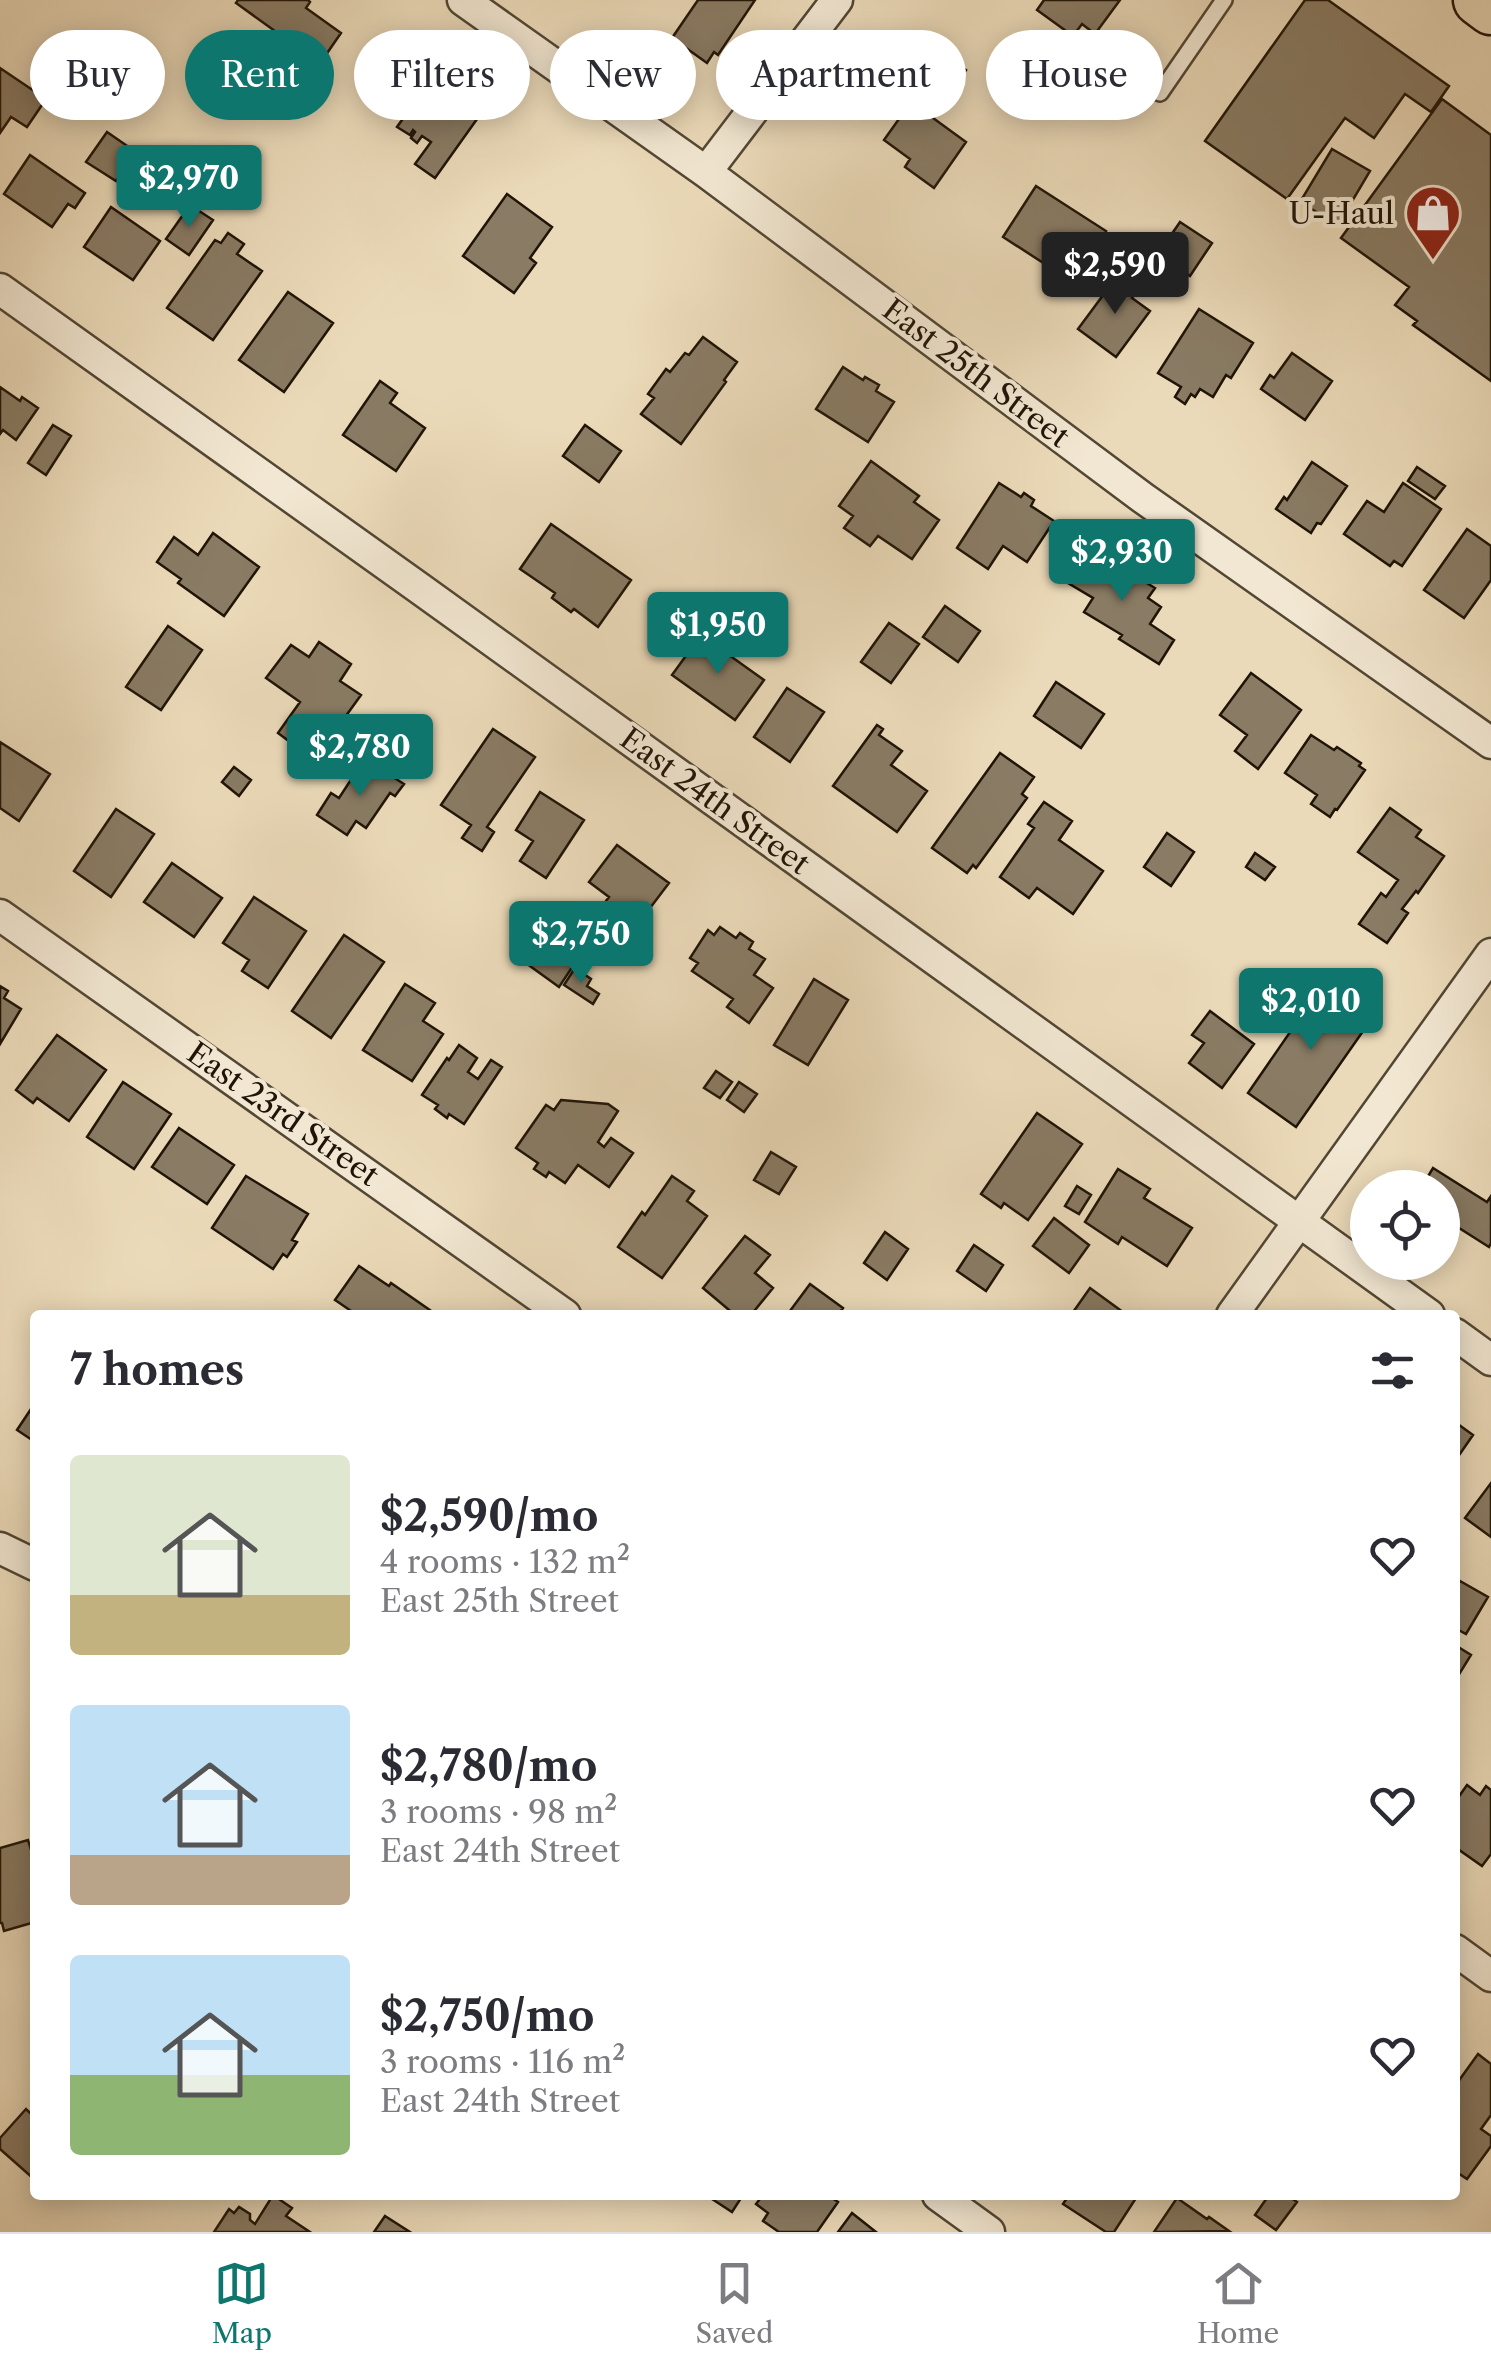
<!DOCTYPE html>
<meta charset="utf-8">
<style>
body{margin:0;font-family:"Libre Caslon Text",serif;background:#f7f7f7;color:#2b2b33;height:100vh;display:flex;flex-direction:column;font-size:38px;white-space:nowrap}
*{box-sizing:border-box;margin:0}
p{font-size:32px;color:#7c7c81}
.icon{flex:none;width:55px;height:55px;fill:none;stroke:currentColor;stroke-width:2;stroke-linecap:round;stroke-linejoin:round}
.map{position:relative;flex:1;overflow:hidden}
.panel{position:absolute;left:30px;top:1310px;width:1430px;height:890px;display:flex;flex-direction:column;background:#fff;border-radius:10px;box-shadow:0 5px 25px #0003}
.panel>*{flex:none}
.guide{position:absolute;left:30px;top:30px;width:1432px;height:90px;display:flex;gap:20px}
.controls{position:absolute;left:1350px;top:1170px;display:grid;gap:20px}
.controls a{display:grid;place-items:center;width:110px;height:110px;border-radius:50%;background:#fff;box-shadow:0 5px 25px #0003;font-size:50px}
.price{position:absolute;translate:-50% -85px;padding:0 22px;border-radius:10px;background:#0f766e;color:#fff;font-size:32px;line-height:65px;filter:drop-shadow(0 2px 5px #0008)}
.price::after{content:'';position:absolute;left:50%;top:60px;width:30px;height:22px;margin-left:-15px;background:inherit;clip-path:polygon(0 0,100% 0,50% 100%)}
.price.on{background:#222;color:#fff}
ul{padding:0;list-style:none}
li{display:flex;align-items:center;gap:30px;height:250px;padding:0 40px}
li span{display:grid;place-items:center;flex:none;width:280px;height:200px;border-radius:10px;color:#555}
li>.icon{margin-inline-start:auto}
span .icon{width:120px;height:120px;fill:#fffc;stroke-width:1}
li b{font-size:42px}
h2{display:flex;justify-content:space-between;align-items:center;height:120px;padding:0 40px;font-size:42px}
.tag{padding:0 35px;border-radius:45px;background:#fff;box-shadow:0 5px 25px #0003;font-size:35px;line-height:90px}
.tag.on{background:#0f766e;color:#fff}
.menu{display:flex;justify-content:space-around;align-items:center;height:140px;border-top:2px solid #e1e1e2;background:#fff;font-size:28px;color:#7c7c81}
.menu a{display:grid;justify-items:center;gap:5px}
.menu .on{color:#0f766e}
.map>svg:first-child{display:block}
.building{fill:#897b64;stroke:#1f1407;stroke-width:2.5}
.lines{fill:none;stroke-linecap:round;stroke-linejoin:round}
.service-casing{stroke:#524634;stroke-width:20}
.minor-casing{stroke:#524634;stroke-width:35}
.primary-casing{stroke:#1f1407;stroke-width:55}
.service{stroke:#f2e7d2;stroke-width:15}
.minor{stroke:#f2e7d2;stroke-width:30}
.primary{stroke:#ebdab9;stroke-width:50}
.labels{text-anchor:middle;dominant-baseline:central;stroke-width:8;stroke-linejoin:round;paint-order:stroke}
.poi-label{font-size:30px;fill:#1f1407;stroke:#f2e7d2;text-anchor:end}
.street-label{font-size:30px;fill:#1f1407;stroke:#f2e7d2}
</style>
<div class="map">
<svg width="1491" height="2232" viewBox="0 0 1491 2232">
<rect width="100%" height="100%" fill="#ebdab9"/>
<filter id="stains"><feTurbulence type="fractalNoise" baseFrequency=".002" numOctaves="4"/><feColorMatrix values="0 0 0 0 .2 0 0 0 0 .09 0 0 0 0 .02 0 0 0 .5 -.17"/></filter>
<radialGradient id="worn" r=".72"><stop offset=".6" stop-color="#630" stop-opacity="0"/><stop offset="1" stop-color="#630" stop-opacity=".3"/></radialGradient>
<path class="building" d="M238,0H308L310,2L306,8L341,33L294,101L258,76L286,39L236,3Z
M698,0H755L718,55L714,52L707,63L672,38Z
M1044,0H1120L1095,34L1082,24L1073,36L1037,10Z
M1305,0H1328L1449,86L1431,112L1405,94L1374,138L1345,118L1287,199L1205,141Z
M931,45L966,70L933,118L966,142L934,188L905,167L910,159L884,140L921,88L908,79Z
M0,68L46,99L27,127L11,117L0,133Z
M440,79L480,108L474,117L477,119L435,178L415,164L431,142L422,136L417,143L411,138L415,132L413,130L410,135L397,127L427,85L433,89Z
M1442,99L1491,135V381L1413,325L1417,321L1395,305L1409,287L1341,238Z
M107,132L136,152L116,181L86,162Z
M1332,149L1370,171L1338,225L1300,202Z
M30,155L85,193L75,208L68,204L52,227L4,194Z
M1036,186L1106,231L1073,282L1003,237Z
M507,194L552,227L530,258L536,263L514,293L463,256Z
M190,205L213,220L189,255L166,239Z
M111,207L160,241L133,280L84,247Z
M1180,222L1212,243L1190,276L1158,254Z
M228,233L244,244L237,254L262,271L213,340L167,308L215,240L221,243Z
M1118,275L1138,290L1132,298L1150,311L1116,357L1078,329Z
M288,292L333,323L284,392L239,360Z
M1199,309L1253,343L1231,378L1226,375L1213,397L1200,389L1195,397L1191,394L1185,404L1175,397L1181,387L1158,373Z
M703,337L737,362L724,380L726,382L681,444L641,414L654,398L648,394L666,369L670,372L685,353L689,355Z
M1292,353L1332,381L1305,420L1261,389L1270,375L1274,378Z
M843,367L863,380L865,377L879,385L876,391L894,402L868,442L816,409Z
M380,381L397,393L390,403L425,428L396,471L343,435Z
M0,387L20,401L22,397L38,408L16,440L3,430L0,434Z
M53,425L71,436L46,475L28,463Z
M585,425L621,451L599,482L563,456Z
M871,461L919,496L914,502L939,520L912,559L878,536L870,546L844,528L853,516L839,506Z
M1312,462L1347,486L1321,524L1317,523L1311,533L1276,509L1284,497L1287,500Z
M1417,467L1445,486L1435,499L1408,481Z
M999,483L1021,497L1024,493L1034,500L1031,506L1054,521L1027,562L1003,546L988,569L957,548Z
M1403,483L1441,509L1402,566L1394,561L1390,566L1344,534L1367,501L1384,512Z
M551,524L631,580L598,627L574,609L571,612L552,598L555,593L520,569Z
M1467,529L1491,546V580L1464,618L1424,590Z
M213,533L259,567L224,616L178,583L181,579L157,562L174,537L198,555Z
M1090,548L1155,588L1148,598L1161,607L1150,624L1174,640L1159,664L1119,639L1122,635L1084,612L1093,598L1068,583Z
M945,606L980,631L958,662L923,637Z
M889,623L919,644L891,683L861,662Z
M168,626L202,650L161,710L126,687Z
M701,635L764,680L735,720L672,675Z
M319,642L351,664L340,681L361,695L314,760L278,733L300,702L266,678L291,645L309,657Z
M1251,673L1301,710L1258,769L1235,751L1247,735L1220,715Z
M1056,682L1104,714L1081,748L1034,716Z
M787,688L824,712L790,762L754,737Z
M877,725L883,729L879,735L902,751L891,765L927,791L897,832L833,786Z
M493,729L535,757L487,827L494,832L482,851L462,838L471,825L441,805Z
M1311,735L1334,750L1337,747L1361,763L1359,766L1365,770L1337,810L1335,809L1330,817L1311,804L1317,795L1285,773Z
M0,742L50,774L19,821L0,808Z
M1000,753L1034,777L1022,794L1027,798L976,868L973,865L967,873L932,848Z
M371,763L404,784L395,796L390,793L366,828L356,821L347,835L317,815L331,793L339,798L358,769L365,773Z
M234,767L251,780L239,796L222,782Z
M540,792L584,820L546,878L520,861L533,841L516,830Z
M1044,802L1072,821L1059,840L1103,871L1073,914L1037,888L1029,898L1000,877L1034,828L1028,824Z
M1390,808L1421,830L1416,837L1444,856L1418,893L1416,891L1402,909L1408,913L1387,943L1359,924L1381,893L1386,897L1398,880L1358,852Z
M116,809L154,834L111,897L74,871Z
M1167,833L1194,852L1171,886L1144,867Z
M617,845L669,883L628,937L597,913L609,897L589,882Z
M1255,853L1275,867L1265,880L1246,867Z
M172,863L222,898L194,937L144,902Z
M254,897L306,931L268,988L242,971L249,960L223,943Z
M552,922L585,948L559,987L523,961Z
M720,927L736,938L740,933L753,942L749,949L765,959L754,975L773,988L749,1023L727,1007L733,999L692,971L698,963L690,958L708,930L714,935Z
M344,935L384,962L331,1038L292,1011Z
M575,968L591,979L587,986L599,994L593,1004L564,985Z
M814,979L848,1000L808,1065L774,1045Z
M1326,980L1375,1014L1296,1127L1248,1093Z
M405,984L435,1003L423,1021L443,1034L412,1081L363,1050Z
M0,986L8,991L4,998L21,1009L0,1044Z
M1210,1011L1254,1044L1222,1088L1189,1063L1204,1043L1192,1035Z
M57,1035L106,1070L69,1121L37,1098L33,1103L16,1090Z
M459,1045L477,1058L468,1072L478,1079L491,1060L502,1067L464,1124L449,1114L447,1118L435,1109L438,1105L422,1095L447,1058L449,1060Z
M716,1071L732,1082L720,1098L704,1088Z
M123,1082L171,1114L134,1169L87,1137Z
M739,1082L757,1094L744,1112L727,1100Z
M561,1100L608,1104L618,1111L598,1142L604,1147L611,1138L633,1153L609,1187L578,1165L565,1183L549,1172L546,1177L534,1169L538,1163L516,1148L546,1105L554,1110Z
M1037,1113L1082,1144L1028,1220L1004,1203L1001,1208L981,1194Z
M179,1128L234,1165L207,1204L152,1167Z
M771,1152L796,1167L779,1194L754,1180Z
M1433,1168L1487,1202L1491,1196V1243L1489,1247L1459,1228L1455,1235L1442,1227V1188H1421Z
M1118,1169L1150,1189L1144,1198L1192,1228L1167,1266L1122,1237L1118,1244L1085,1222Z
M246,1176L308,1214L292,1240L297,1242L287,1257L283,1254L273,1269L212,1228Z
M672,1176L694,1191L687,1201L707,1216L662,1278L618,1247L642,1212L645,1215Z
M1077,1186L1091,1195L1079,1214L1065,1206Z
M1054,1218L1089,1245L1069,1273L1033,1246Z
M885,1232L908,1249L887,1280L864,1263Z
M745,1236L770,1255L755,1273L773,1288L751,1315H735L703,1288Z
M974,1245L1003,1265L986,1291L957,1271Z
M359,1266L389,1286L391,1283L437,1315H372L369,1313L367,1315H357L335,1300Z
M810,1284L843,1308L838,1315H787Z
M1090,1288L1127,1315H1071Z
M35,1403V1442L17,1430Z
M1455,1422L1473,1435L1455,1461Z
M1491,1483V1537L1465,1518Z
M1460,1581L1488,1597L1466,1634L1455,1628V1589Z
M1455,1645L1471,1655L1458,1676L1455,1674Z
M1467,1785L1480,1795L1486,1786L1491,1790V1854L1482,1866L1455,1847V1802Z
M28,1840L35,1863V1922L4,1931L2,1923H0V1848Z
M1478,2054L1491,2064V2115L1481,2129L1491,2136V2146L1467,2179L1455,2171V2086Z
M35,2107V2180L0,2149V2138L26,2109L30,2113Z
M273,2195L292,2208L286,2216L310,2232H214L229,2209L234,2213L239,2207L250,2214V2220L255,2224Z
M706,2195H743L732,2212Z
M763,2195H828L838,2202L817,2232H779L763,2221L768,2213L756,2204Z
M1069,2195H1138L1114,2232H1106L1063,2204Z
M1269,2195H1287L1297,2202L1276,2230L1255,2215Z
M1177,2198L1207,2219L1209,2217L1229,2231L1154,2232Z
M852,2213L876,2232H838Z
M385,2216L410,2232H374Z"/>
<g class="lines">
<g class="service-casing">
<path id="service" d="M1160,93L1224,0"/>
</g>
<g class="minor-casing">
<path id="minor" d="M463,0L706,172L1143,498L1491,743
M706,172L837,0
M0,289L419,588L1429,1315
M0,915L565,1315
M1232,1315L1491,954
M1455,1334L1491,1360
M0,1548L35,1565
M1455,1950L1491,1976
M938,2195L989,2232"/>
</g>
<g class="primary-casing">
<path id="primary" d="M1479,0L1491,9"/>
</g>
<use href="#service" class="service"/>
<use href="#minor" class="minor"/>
<use href="#primary" class="primary"/>
</g>
<defs>
<g id="shop-pin" transform="scale(2.875)"><path d="M0 17L-7.5 6A9.5 9.5 0 1 1 7.5 6Z" fill="#8f2418" stroke="#f2e7d2"/><path d="M-5-2.5h2.3a2.7 3.5 0 0 1 5.4 0H5L5.5 6h-11ZM-1.5-2.5h3a1.5 2.3 0 0 0-3 0Z" fill="#fff"/></g>
</defs>
<g fill-rule="evenodd">
<use href="#shop-pin" x="1433" y="213"/>
</g>
<g class="labels">
<g class="poi-label">
<text x="1394" y="213">U-Haul</text>
</g>
<g class="street-label">
<text transform="translate(976 373) rotate(37)">East 25th Street</text>
<text transform="translate(715 801) rotate(36)">East 24th Street</text>
<text transform="translate(283 1114) rotate(35)">East 23rd Street</text>
</g>
</g>
<rect width="100%" height="100%" filter="url(#stains)"/>
<rect width="100%" height="100%" fill="url(#worn)"/>
</svg>
<div class="controls">
<a><svg class="icon" aria-label="locate" viewBox="0 0 24 24"><circle cx="12" cy="12" r="6"/><path d="M12 2v4M12 18v4M2 12h4M18 12h4"/></svg></a>
</div>
<b class="price" style="left:189px;top:230px">$2,970</b>
<b class="price on" style="left:1115px;top:317px">$2,590</b>
<b class="price" style="left:1122px;top:604px">$2,930</b>
<b class="price" style="left:718px;top:677px">$1,950</b>
<b class="price" style="left:360px;top:799px">$2,780</b>
<b class="price" style="left:581px;top:986px">$2,750</b>
<b class="price" style="left:1311px;top:1053px">$2,010</b>
<div class="guide">
<a class="tag">Buy</a>
<a class="tag on">Rent</a>
<a class="tag">Filters</a>
<a class="tag">New</a>
<a class="tag">Apartment</a>
<a class="tag">House</a>
</div>
<section class="panel">
<h2>7 homes<svg class="icon" aria-label="filters" viewBox="0 0 24 24"><path d="M4 7h16M4 17h16"/><circle cx="9" cy="7" r="2"/><circle cx="15" cy="17" r="2"/></svg></h2>
<ul>
<li><span style="background:linear-gradient(#dfe7d0 70%,#c2b280 0)"><svg class="icon" aria-label="home" viewBox="0 0 24 24"><path d="M3 11l9-7 9 7M6 9v11h12V9"/></svg></span><div><b>$2,590/mo</b><p>4 rooms · 132 m²</p><p>East 25th Street</p></div><svg class="icon" aria-label="heart" viewBox="0 0 24 24"><path d="M12 20l-8-8c-3-5 5-10 8-4 3-6 11-1 8 4z"/></svg></li>
<li><span style="background:linear-gradient(#bfe0f5 75%,#b9a48a 0)"><svg class="icon" aria-label="home" viewBox="0 0 24 24"><path d="M3 11l9-7 9 7M6 9v11h12V9"/></svg></span><div><b>$2,780/mo</b><p>3 rooms · 98 m²</p><p>East 24th Street</p></div><svg class="icon" aria-label="heart" viewBox="0 0 24 24"><path d="M12 20l-8-8c-3-5 5-10 8-4 3-6 11-1 8 4z"/></svg></li>
<li><span style="background:linear-gradient(#bfe0f5 60%,#8fb573 0)"><svg class="icon" aria-label="home" viewBox="0 0 24 24"><path d="M3 11l9-7 9 7M6 9v11h12V9"/></svg></span><div><b>$2,750/mo</b><p>3 rooms · 116 m²</p><p>East 24th Street</p></div><svg class="icon" aria-label="heart" viewBox="0 0 24 24"><path d="M12 20l-8-8c-3-5 5-10 8-4 3-6 11-1 8 4z"/></svg></li>
</ul>
</section>
</div>
<nav class="menu">
<a class="on"><svg class="icon" aria-label="map" viewBox="0 0 24 24"><path d="M3 6l6-2 6 2 6-2v14l-6 2-6-2-6 2zM9 4v14M15 6v14"/></svg>Map</a>
<a><svg class="icon" aria-label="saved" viewBox="0 0 24 24"><path d="M7 4h10v16l-5-4-5 4z"/></svg>Saved</a>
<a><svg class="icon" aria-label="home" viewBox="0 0 24 24"><path d="M3 11l9-7 9 7M6 9v11h12V9"/></svg>Home</a>
</nav>
